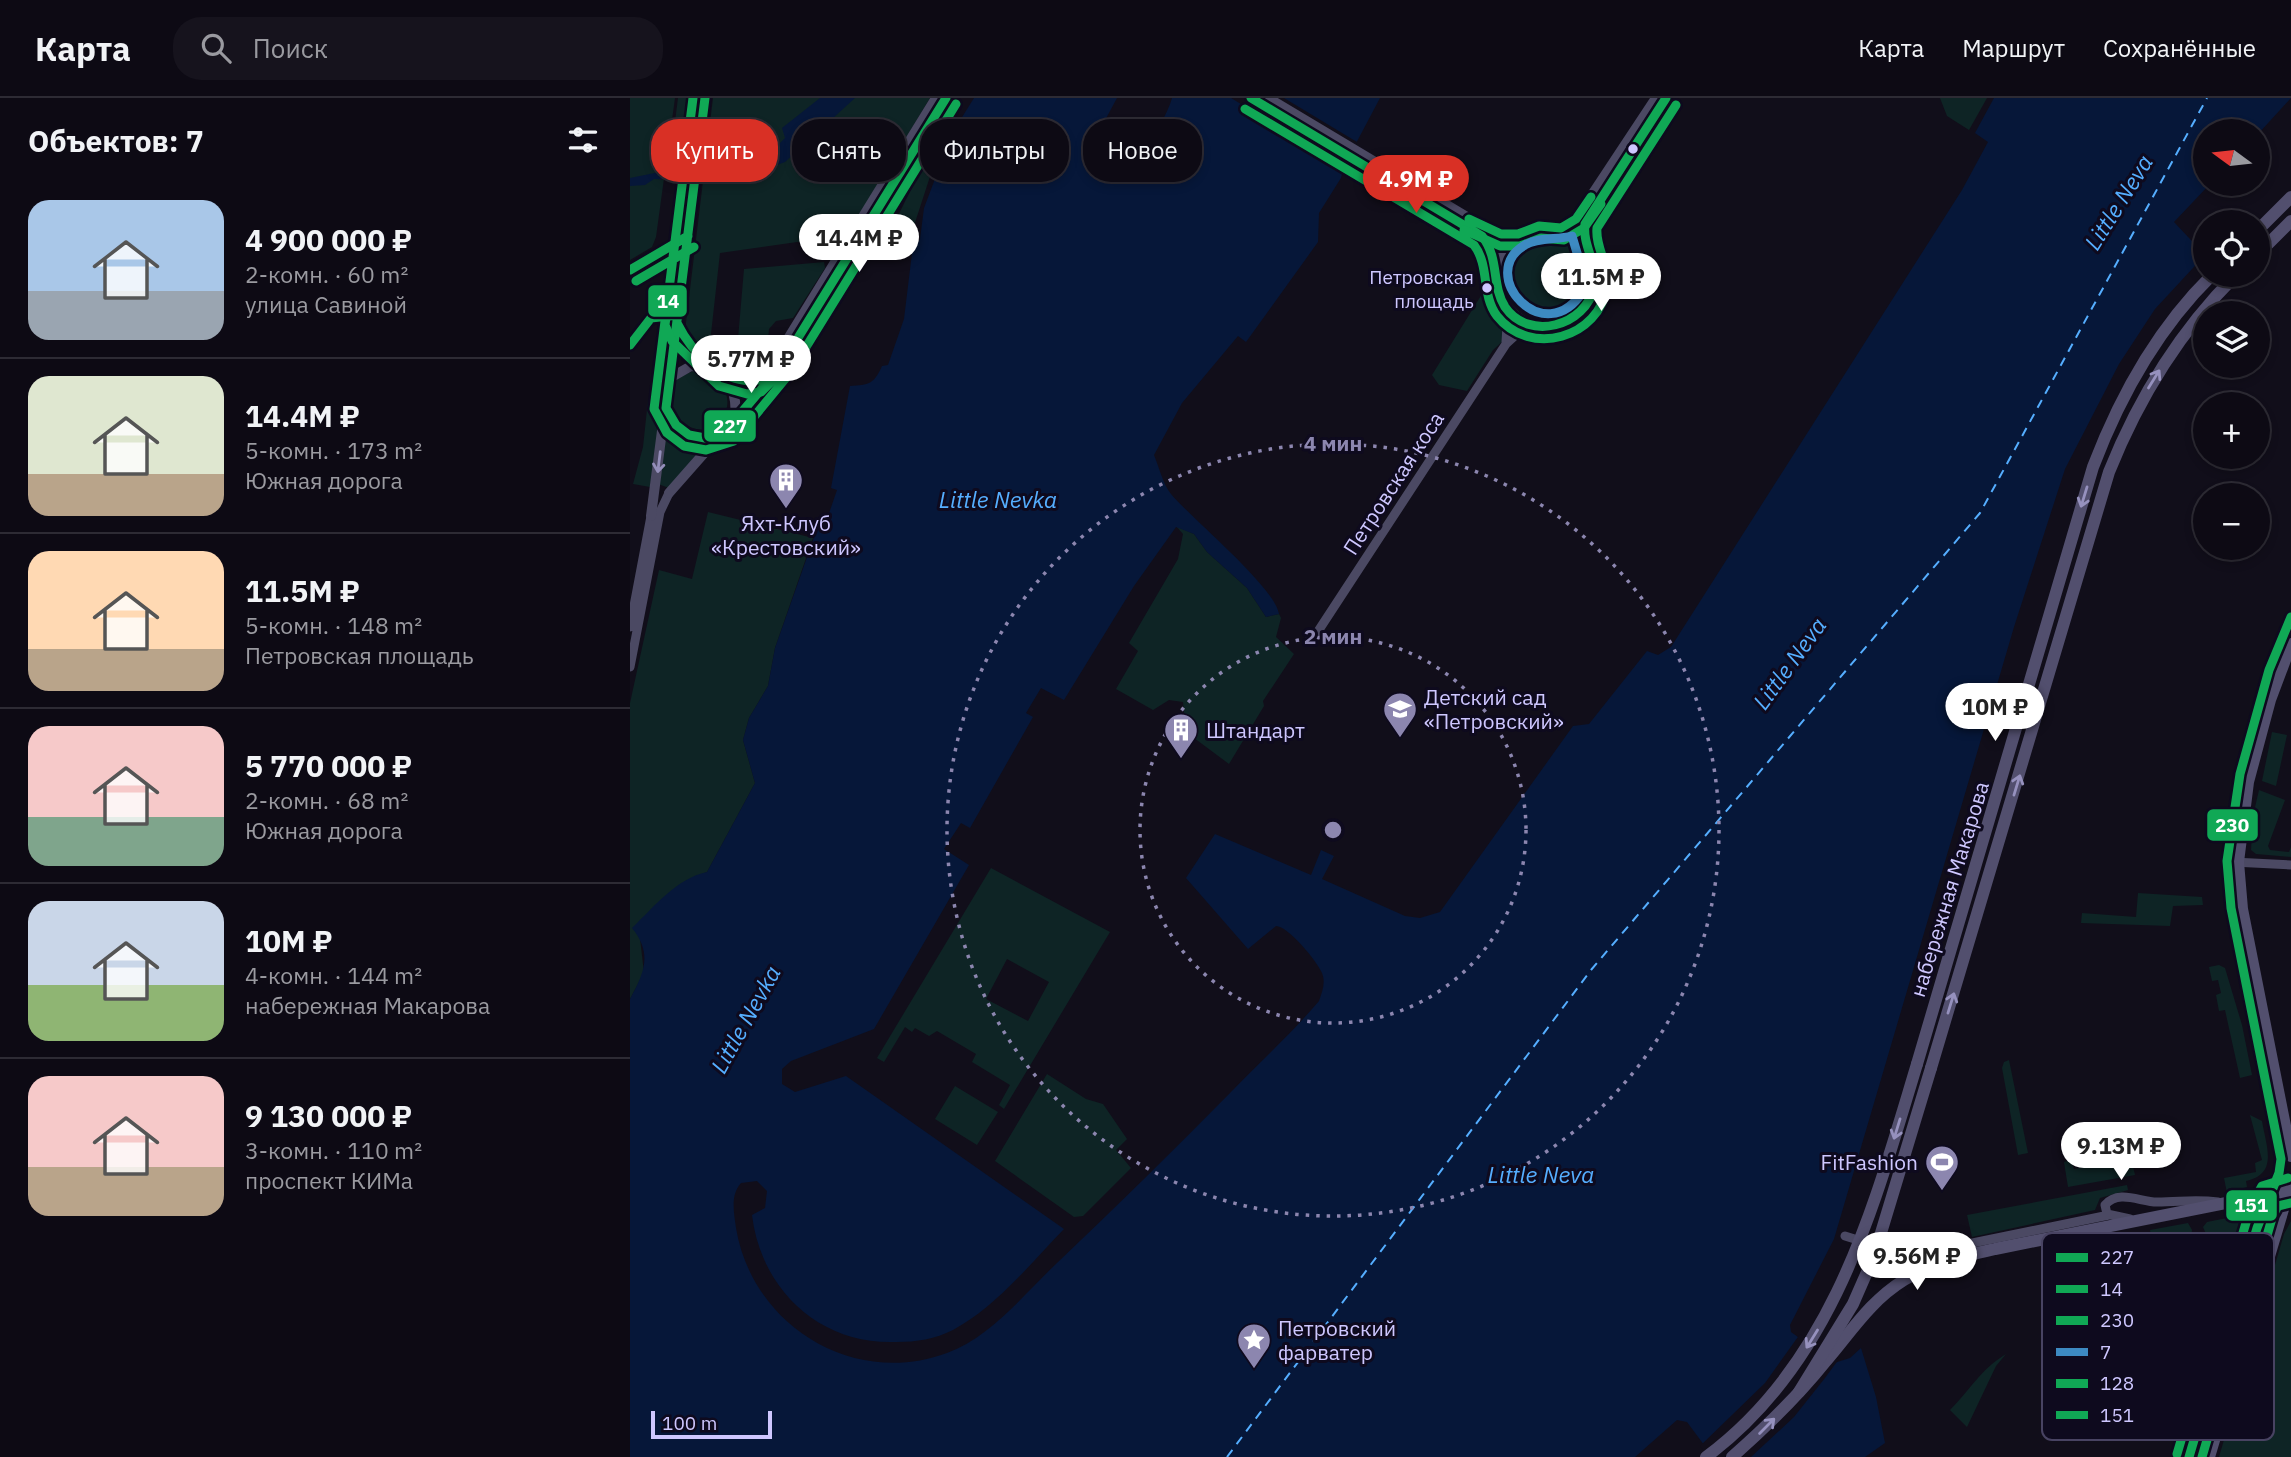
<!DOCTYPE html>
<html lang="ru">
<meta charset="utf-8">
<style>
body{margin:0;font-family:"IBM Plex Sans",sans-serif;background:#16131d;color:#f1f3f6;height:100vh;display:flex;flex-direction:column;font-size:26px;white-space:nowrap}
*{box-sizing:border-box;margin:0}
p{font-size:23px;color:#9a9aa0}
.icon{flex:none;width:38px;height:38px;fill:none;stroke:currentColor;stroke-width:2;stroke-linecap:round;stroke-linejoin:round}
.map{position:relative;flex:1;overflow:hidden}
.side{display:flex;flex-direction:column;background:#0d0a14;width:630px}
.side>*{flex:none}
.banner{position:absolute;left:21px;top:21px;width:665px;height:63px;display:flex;gap:14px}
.needle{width:46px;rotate:285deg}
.fabs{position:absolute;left:1563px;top:21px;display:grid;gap:14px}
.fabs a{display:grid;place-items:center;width:77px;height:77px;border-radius:50%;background:#0d0a14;box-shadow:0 4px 10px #0003,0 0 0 2px #2d2b34;font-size:35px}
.scale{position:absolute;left:21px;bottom:18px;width:121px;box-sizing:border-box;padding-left:7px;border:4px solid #cec7ff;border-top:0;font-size:19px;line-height:24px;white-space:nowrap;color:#cec7ff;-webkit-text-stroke:5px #0e0a1e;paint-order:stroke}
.price{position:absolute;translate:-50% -60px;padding:0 16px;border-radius:24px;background:#fff;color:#222;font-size:23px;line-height:46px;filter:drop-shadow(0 2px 4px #0008)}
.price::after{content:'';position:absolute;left:50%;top:42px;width:21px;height:16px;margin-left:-10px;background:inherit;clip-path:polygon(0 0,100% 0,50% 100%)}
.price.selected{background:#d93025;color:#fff}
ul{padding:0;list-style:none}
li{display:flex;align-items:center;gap:21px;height:175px;padding:0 28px}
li+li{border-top:2px solid #2d2b34}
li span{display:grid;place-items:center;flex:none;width:196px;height:140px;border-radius:21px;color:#555}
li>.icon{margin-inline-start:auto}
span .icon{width:84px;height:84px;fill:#fffc;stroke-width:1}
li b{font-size:30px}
h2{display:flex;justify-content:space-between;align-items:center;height:84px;padding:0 28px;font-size:30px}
.tag{padding:0 24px;border-radius:28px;background:#0d0a14;box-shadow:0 4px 10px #0003,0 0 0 2px #2d2b34;font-size:24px;line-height:63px}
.tag.selected{background:#d93025;color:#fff}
header{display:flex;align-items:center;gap:42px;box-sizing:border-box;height:98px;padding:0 35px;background:#0d0a14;border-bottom:2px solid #2d2b34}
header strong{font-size:33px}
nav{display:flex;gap:38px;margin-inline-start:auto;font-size:24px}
.search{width:490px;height:63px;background:#16131d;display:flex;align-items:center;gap:18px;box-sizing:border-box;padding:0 24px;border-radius:28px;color:#9a9aa0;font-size:26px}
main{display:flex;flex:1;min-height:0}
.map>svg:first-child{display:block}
.green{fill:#0e2425;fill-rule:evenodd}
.water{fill:#061739}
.pier{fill:#110e1a}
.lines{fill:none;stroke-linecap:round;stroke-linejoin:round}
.ferry{stroke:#55aeff;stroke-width:2;stroke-dasharray:9 7;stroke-linecap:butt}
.minor{stroke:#4b4963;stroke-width:9}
.tertiary{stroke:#4b4963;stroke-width:10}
.secondary{stroke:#524f6e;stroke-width:12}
.secondary-bridge{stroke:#524f6e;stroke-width:12}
.bus-1-casing{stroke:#0e0a1e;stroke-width:14}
.bus-2-casing{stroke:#0e0a1e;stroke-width:14}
.bus-3-casing{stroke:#0e0a1e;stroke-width:14}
.bus-4-casing{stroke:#0e0a1e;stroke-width:14}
.bus-5-casing{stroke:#0e0a1e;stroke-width:14}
.bus-6-casing{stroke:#0e0a1e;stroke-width:14}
.bus-1{stroke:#10a855;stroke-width:9}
.bus-2{stroke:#10a855;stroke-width:9}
.bus-3{stroke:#10a855;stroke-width:9}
.bus-4{stroke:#3d8ac2;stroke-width:9}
.bus-5{stroke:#10a855;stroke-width:9}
.bus-6{stroke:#10a855;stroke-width:9}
.oneway{stroke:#9691be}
.oneway2{stroke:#938eb9}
.ring{fill:none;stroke:#8c86af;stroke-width:3.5;stroke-dasharray:3.5 7}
.bus-dot{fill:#cec7ff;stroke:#0e0a1e;stroke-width:2.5}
.labels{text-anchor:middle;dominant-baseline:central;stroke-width:6;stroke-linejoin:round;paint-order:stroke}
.bus-label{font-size:19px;fill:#cec7ff;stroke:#0e0a1e;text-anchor:end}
.street-label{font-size:21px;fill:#cec7ff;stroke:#0e0a1e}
.poi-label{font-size:21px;fill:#cec7ff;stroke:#0e0a1e;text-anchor:start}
.water-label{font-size:23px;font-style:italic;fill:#55aeff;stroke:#0e0a1e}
.key{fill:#0e0a1e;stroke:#484362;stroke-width:2}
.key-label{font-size:19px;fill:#cec7ff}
.centre{fill:#8c86af;stroke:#0e0a1e;stroke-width:3.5}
.ring-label{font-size:21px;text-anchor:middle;font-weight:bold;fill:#8c86af;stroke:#0e0a1e;stroke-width:6;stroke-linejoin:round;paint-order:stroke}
.line-badge{stroke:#0e0a1e;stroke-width:2.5}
.badge-label{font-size:19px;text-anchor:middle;font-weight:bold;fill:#fff}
</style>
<header>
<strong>Карта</strong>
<div class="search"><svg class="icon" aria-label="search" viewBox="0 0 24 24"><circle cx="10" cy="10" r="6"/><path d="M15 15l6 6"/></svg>Поиск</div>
<nav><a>Карта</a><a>Маршрут</a><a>Сохранённые</a></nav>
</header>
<main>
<section class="side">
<h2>Объектов: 7<svg class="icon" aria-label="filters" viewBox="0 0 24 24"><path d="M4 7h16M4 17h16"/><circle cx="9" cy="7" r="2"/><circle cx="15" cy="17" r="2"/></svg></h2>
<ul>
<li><span style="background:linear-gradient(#a9c7e8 65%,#9aa5b1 0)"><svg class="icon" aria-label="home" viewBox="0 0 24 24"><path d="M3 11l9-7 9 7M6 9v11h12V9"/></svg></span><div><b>4 900 000 ₽</b><p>2-комн. · 60 m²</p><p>улица Савиной</p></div></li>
<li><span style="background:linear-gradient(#dfe7d0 70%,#b9a48a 0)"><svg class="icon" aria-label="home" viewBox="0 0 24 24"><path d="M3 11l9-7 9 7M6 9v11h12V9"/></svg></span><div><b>14.4M ₽</b><p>5-комн. · 173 m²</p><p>Южная дорога</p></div></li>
<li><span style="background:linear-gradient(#ffd9b3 70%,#b9a48a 0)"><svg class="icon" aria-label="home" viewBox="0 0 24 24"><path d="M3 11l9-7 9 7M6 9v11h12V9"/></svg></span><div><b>11.5M ₽</b><p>5-комн. · 148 m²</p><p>Петровская площадь</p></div></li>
<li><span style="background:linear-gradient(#f6c9c9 65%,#7fa58c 0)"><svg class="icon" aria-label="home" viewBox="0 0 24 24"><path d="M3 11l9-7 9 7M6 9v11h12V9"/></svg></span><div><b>5 770 000 ₽</b><p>2-комн. · 68 m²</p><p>Южная дорога</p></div></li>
<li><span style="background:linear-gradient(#c9d6e8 60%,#8fb573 0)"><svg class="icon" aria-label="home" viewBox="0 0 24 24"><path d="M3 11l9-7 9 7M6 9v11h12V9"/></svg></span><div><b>10M ₽</b><p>4-комн. · 144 m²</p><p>набережная Макарова</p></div></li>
<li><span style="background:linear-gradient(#f6c9c9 65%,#b9a48a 0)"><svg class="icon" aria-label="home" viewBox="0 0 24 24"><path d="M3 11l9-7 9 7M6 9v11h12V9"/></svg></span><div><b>9 130 000 ₽</b><p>3-комн. · 110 m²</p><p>проспект КИМа</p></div></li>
</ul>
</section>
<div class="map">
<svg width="1661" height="1359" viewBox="0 0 1661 1359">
<rect width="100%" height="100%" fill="#110e1a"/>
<path class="green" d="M0,0H45L26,139L22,149L0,162Z
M48,0H65L60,43L40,63Z
M83,0H300L210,149L202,139L90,155L79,254L55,233Z
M1310,0H1357L1339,32L1317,18Z
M315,31L317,38L309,51L279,143L275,145L259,136L298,57Z
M878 178a41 41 0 1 1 82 0a41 41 0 1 1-82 0Z
M50,149L42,213L30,214L36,158Z
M194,164L195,170L163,220L146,223L139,231C137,251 139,263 124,278L100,275L101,268L106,264L114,171Z
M852,196L874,232V242L863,252L837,293L809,287L802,277Z
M29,219L41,220L37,262L24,267Z
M70,270L84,272C96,291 104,304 90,325C67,339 54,328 38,311L43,282Z
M18,302L32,310L20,389L3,386L13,349Z
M38,327L55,341L75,346L39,390L28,386Z
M78,414L183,440L145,550L138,588L119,620L113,642L125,685L77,774L58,782L14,819L10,840L14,875L0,901V605L29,472L62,481Z
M546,428L564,436L577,454L617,490L636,519L649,516L651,520L646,539L664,556L633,603L634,608L599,666L556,634L553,604L539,602L523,612L486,591L508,553L499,545L548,461L553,436Z
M1642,634L1657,637L1646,688L1632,683Z
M1629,692L1655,702L1638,748L1640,752L1659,754L1661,749V759L1626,756L1621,752L1623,718Z
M361,770L480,834L374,1011L369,1007L380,987L342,964L346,956L307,933L299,938L285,930L282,934L275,929L254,964L247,960ZM377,861L419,884L398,923L356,901Z
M1508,795L1572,799L1573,807L1543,808L1540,828L1451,825L1452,815L1506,819Z
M1589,867L1595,870L1612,927L1622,977L1610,980L1595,912L1589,913L1586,897L1591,895L1588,882L1582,883L1579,869Z
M1379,962L1398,1055L1388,1057L1372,970L1374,964Z
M417,976L456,1001L473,1006L497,1041L486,1052L501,1070L453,1118L444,1119L365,1063Z
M325,988L368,1014L347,1047L305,1021Z
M1620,1017L1632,1023C1636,1048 1649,1076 1616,1083L1617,1089L1597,1095L1594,1080L1626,1074L1625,1065L1632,1062Z
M1494,1052L1500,1056L1505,1077L1438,1089L1434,1064L1441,1062L1444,1071L1489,1062V1055Z
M1497,1087L1498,1092L1470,1100L1465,1112L1342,1139L1337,1117Z
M1607,1118L1614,1122V1127L1594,1193L1586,1187L1585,1175L1591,1173L1590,1152H1583L1573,1129L1577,1124Z
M1661,1123V1359H1589L1654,1136Z
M1558,1125L1562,1132L1561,1139L1546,1144V1148H1540L1534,1155L1537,1181L1559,1187L1557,1191L1568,1197L1571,1193L1588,1203L1590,1209L1584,1227L1576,1221L1582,1208L1545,1185L1538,1194L1510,1179L1492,1192L1512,1171L1520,1173L1525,1159L1520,1132Z
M1376,1256L1366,1268L1337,1329L1320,1312C1340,1292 1351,1271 1376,1256Z"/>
<path class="water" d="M190,0H225L155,64L114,79L86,83L24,81L15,87L0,88V80L79,64L86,58H104L138,45L149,46L155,40L152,30Z
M344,0H487L473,26L466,65C501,77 534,28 542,0H750L714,68L711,80L689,115L688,144L616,244L608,238L552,305L524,357C529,369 533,386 541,396C562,421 645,489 649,516L636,519L617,490L577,454L564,436L546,429L504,488L434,602L411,590L396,615L403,619L340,730L331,725L314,751L339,767L244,931L161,963L152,971V986L165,994L216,978L434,1131C401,1165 366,1209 323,1232C305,1241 287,1244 266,1244C190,1247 131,1192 122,1117L135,1110L137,1093L127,1083L111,1085C100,1097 104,1115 106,1130C122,1227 223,1290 317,1255C362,1238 393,1197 427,1165C486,1109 544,1052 601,994C630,964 662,935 689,903C692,894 696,885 692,875C687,863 658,828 646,828L618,851L556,780L585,736L681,777L691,752L704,758L692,781L775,818L790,820L810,814L943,628L959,626L1017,553L1028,557L1041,549L1332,92L1358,44L1345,35L1364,0H1661L1628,36L1575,33V86H1580L1544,124L1575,157L1525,211L1489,266L1435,371L1384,529L1204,1141L1160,1227L1161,1234L1204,1265L1220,1260L1231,1250L1246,1299L1255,1345L1235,1359H1083L1057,1324L1047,1322L1005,1359H0V901C14,875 23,856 2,830C23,810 47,780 77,774L125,685L113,642L119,620L138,588L145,550L188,428L195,427L207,392L201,390L220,288C239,287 244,286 252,268L258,267L274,221L282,155L290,141L294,110L311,65V53Z"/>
<path class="pier" d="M601,0H654L727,44L714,68Z
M1170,1236L1209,1261L1195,1280L1164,1319L1121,1359H1078L1070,1348L1135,1285Z"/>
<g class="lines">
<path class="ferry" d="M597,1359L961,872L1350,415L1577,0"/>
<path class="minor" d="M876,244L878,211
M0,529L21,418
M681,544L876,246L889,234L909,228
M0,569L30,414L39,395
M1603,764L1661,767
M1500,1121L1477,1116L1475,1107C1489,1091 1510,1104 1527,1104C1551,1104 1564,1101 1588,1104
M1215,1138L1279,1158L1479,1117"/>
<path class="tertiary" d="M621,0L852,138L868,163
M638,0L862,134L888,136
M866 178a50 50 0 1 1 100 0a50 50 0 1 1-100 0Z
M931,130L946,121L1026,0
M953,144L955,126L1036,0
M47,225C60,265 115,269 104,323
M95,277C115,284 125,286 140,270L306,0
M40,280L61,268L86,270
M36,311C48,335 66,349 92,335
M39,395L150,269L316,0
M21,418L75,0"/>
<path class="secondary" d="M1628,132L1661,99
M1628,156L1661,123
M1661,546L1640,602L1618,684L1608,764L1612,811L1661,1058
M1287,966L1463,369C1490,298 1527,231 1582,177
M1301,970L1479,374C1509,299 1549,234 1606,177
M1102,1359C1135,1330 1168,1298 1196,1263C1221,1234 1240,1203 1274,1182C1302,1165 1334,1158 1365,1151L1661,1092
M1559,1359L1627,1130L1649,1075L1651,1061L1601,810L1597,763L1610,676L1639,572L1661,519
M1579,1359L1660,1088"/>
<path class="secondary-bridge" d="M1169,1294L1223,1206L1244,1158L1301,970
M1076,1359C1204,1264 1243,1111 1287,966"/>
<g class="bus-1-casing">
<path id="bus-1" d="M75,0L36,310L46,327L59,337L75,340L95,334L150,269L316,0
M621,0L852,138C870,161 861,187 875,209C899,244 956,228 964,189C969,167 952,148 955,126L1036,0
M839,121L871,136H888L909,128L931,130L946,121L961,99
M0,172L58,138
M47,225C62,255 93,287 128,282L145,262
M0,247L21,220L48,217"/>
</g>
<g class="bus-2-casing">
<path id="bus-2" d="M63,0L24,311L37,335L54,348L76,352L104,343L160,275L326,6
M615,11L844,147C860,168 851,197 867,218C900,260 970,240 977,188C980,167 965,150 967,130L1046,7
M834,132L870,148H890L911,140L934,142L954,130L971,106
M6,183L64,149
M37,211L35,227L42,243L89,288L117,296L131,294L155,270"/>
</g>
<g class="bus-3-casing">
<path id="bus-3" d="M1559,1359L1627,1130L1649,1075L1651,1061L1601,810L1597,763L1610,676L1639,572L1661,519"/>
</g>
<g class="bus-4-casing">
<path id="bus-4" d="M942,138L953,175V193C915,254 845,176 895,147C908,139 927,142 942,138Z"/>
</g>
<g class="bus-5-casing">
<path id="bus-5" d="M1572,1359L1643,1117L1648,1108L1661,1105"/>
</g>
<g class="bus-6-casing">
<path id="bus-6" d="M1547,1356L1621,1108L1632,1088L1658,1080"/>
</g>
<use href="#bus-1" class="bus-1"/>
<use href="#bus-2" class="bus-2"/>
<use href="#bus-3" class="bus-3"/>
<use href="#bus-4" class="bus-4"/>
<use href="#bus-5" class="bus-5"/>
<use href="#bus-6" class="bus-6"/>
</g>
<defs><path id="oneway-shaft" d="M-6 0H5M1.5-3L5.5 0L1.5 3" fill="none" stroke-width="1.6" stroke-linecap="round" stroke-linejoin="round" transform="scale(1.75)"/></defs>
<g class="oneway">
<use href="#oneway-shaft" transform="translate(1524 281) rotate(-58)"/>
<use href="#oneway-shaft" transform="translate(1454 399) rotate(107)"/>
<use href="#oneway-shaft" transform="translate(1387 687) rotate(-73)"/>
<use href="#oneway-shaft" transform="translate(1321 905) rotate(-73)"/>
<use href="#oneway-shaft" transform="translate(1267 1031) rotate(107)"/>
<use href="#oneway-shaft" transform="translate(1182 1241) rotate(122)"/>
<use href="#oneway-shaft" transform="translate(1137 1328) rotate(-45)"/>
</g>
<use class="oneway2" href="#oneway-shaft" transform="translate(29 364) rotate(97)"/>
<g class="ring">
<circle cx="703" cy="732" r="193"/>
<circle cx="703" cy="732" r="386"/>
</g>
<defs>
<g id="building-pin" transform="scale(1.75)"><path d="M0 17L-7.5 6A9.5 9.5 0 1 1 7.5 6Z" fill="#8c86af" stroke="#0e0a1e"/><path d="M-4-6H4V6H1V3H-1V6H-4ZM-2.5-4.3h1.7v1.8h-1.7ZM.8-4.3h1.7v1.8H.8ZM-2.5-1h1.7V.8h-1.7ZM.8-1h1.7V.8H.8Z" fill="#fff"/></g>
<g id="school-pin" transform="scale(1.75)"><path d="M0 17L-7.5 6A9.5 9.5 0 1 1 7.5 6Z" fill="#8c86af" stroke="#0e0a1e"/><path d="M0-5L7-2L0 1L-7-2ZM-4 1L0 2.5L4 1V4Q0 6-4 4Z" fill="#fff"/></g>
<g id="stadium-pin" transform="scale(1.75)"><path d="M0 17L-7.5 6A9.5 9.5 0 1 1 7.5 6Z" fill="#8c86af" stroke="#0e0a1e"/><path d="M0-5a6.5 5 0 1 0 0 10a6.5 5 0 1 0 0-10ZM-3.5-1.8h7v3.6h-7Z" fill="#fff"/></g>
<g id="sight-pin" transform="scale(1.75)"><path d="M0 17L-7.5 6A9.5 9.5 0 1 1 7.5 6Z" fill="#8c86af" stroke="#0e0a1e"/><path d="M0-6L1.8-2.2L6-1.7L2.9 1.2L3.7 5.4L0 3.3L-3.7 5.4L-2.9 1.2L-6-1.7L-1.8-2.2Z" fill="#fff"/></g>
</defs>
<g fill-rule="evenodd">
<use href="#building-pin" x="156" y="382"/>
<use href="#school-pin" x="770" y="611"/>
<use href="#building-pin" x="551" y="632"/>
<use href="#stadium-pin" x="1312" y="1064"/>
<use href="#sight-pin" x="624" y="1242"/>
</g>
<g class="bus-dot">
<circle cx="1003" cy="51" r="6"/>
<circle cx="857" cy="190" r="6"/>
</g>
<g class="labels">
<g class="bus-label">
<text x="844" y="179">Петровская<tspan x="844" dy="24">площадь</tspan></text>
</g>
<g class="street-label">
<text transform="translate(763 385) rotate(-57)">Петровская коса</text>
<text transform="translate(1319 791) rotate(-73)">набережная Макарова</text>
</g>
<g class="poi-label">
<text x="156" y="425" text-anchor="middle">Яхт-Клуб<tspan x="156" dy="24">«Крестовский»</tspan></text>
<text x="794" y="599">Детский сад<tspan x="794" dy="24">«Петровский»</tspan></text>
<text x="576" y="632">Штандарт</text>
<text x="1288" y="1064" text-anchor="end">FitFashion</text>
<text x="648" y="1230">Петровский<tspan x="648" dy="24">фарватер</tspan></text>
</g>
<g class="water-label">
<text transform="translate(1488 104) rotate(-58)">Little Neva</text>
<text x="368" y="401">Little Nevka</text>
<text transform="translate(1159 565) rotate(-54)">Little Neva</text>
<text transform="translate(115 921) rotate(-61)">Little Nevka</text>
<text x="911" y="1076">Little Neva</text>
</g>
</g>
<rect x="1412" y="1135" width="232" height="207" rx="10" class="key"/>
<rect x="1426" y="1155" width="32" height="9" fill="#10a855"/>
<rect x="1426" y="1187" width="32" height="8" fill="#10a855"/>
<rect x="1426" y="1218" width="32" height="9" fill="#10a855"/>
<rect x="1426" y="1250" width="32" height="8" fill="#3d8ac2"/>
<rect x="1426" y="1281" width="32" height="9" fill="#10a855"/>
<rect x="1426" y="1313" width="32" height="8" fill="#10a855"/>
<g class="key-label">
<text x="1470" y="1166">227</text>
<text x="1470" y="1198">14</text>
<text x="1470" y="1229">230</text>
<text x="1470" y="1261">7</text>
<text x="1470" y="1292">128</text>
<text x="1470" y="1324">151</text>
</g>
<circle cx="703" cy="732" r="10" class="centre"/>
<g class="ring-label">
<text x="703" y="353">4 мин</text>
<text x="703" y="546">2 мин</text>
</g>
<g class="line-badge">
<rect x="17" y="186" width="41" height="34" rx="7" fill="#10a855"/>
<rect x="73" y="311" width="54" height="34" rx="7" fill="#10a855"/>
<rect x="1576" y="710" width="53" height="34" rx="7" fill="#10a855"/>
<rect x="1595" y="1091" width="53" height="33" rx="7" fill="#10a855"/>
</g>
<g class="badge-label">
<text x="38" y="210">14</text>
<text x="100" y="335">227</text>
<text x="1602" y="734">230</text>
<text x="1621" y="1114">151</text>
</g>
</svg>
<div class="fabs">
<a><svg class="needle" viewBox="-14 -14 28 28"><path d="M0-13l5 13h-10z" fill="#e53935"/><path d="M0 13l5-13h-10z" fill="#9a9aa0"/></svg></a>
<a><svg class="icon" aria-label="locate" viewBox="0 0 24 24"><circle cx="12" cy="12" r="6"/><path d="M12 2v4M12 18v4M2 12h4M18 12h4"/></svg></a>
<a><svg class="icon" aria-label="layers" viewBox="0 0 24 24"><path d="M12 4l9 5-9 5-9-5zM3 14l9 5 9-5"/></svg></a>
<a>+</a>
<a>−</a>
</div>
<div class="scale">100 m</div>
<b class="price selected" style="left:786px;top:117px">4.9M ₽</b>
<b class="price" style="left:229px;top:176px">14.4M ₽</b>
<b class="price" style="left:971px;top:215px">11.5M ₽</b>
<b class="price" style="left:121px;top:297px">5.77M ₽</b>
<b class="price" style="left:1365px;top:645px">10M ₽</b>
<b class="price" style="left:1491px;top:1084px">9.13M ₽</b>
<b class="price" style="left:1287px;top:1194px">9.56M ₽</b>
<div class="banner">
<a class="tag selected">Купить</a>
<a class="tag">Снять</a>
<a class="tag">Фильтры</a>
<a class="tag">Новое</a>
</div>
</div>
</main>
